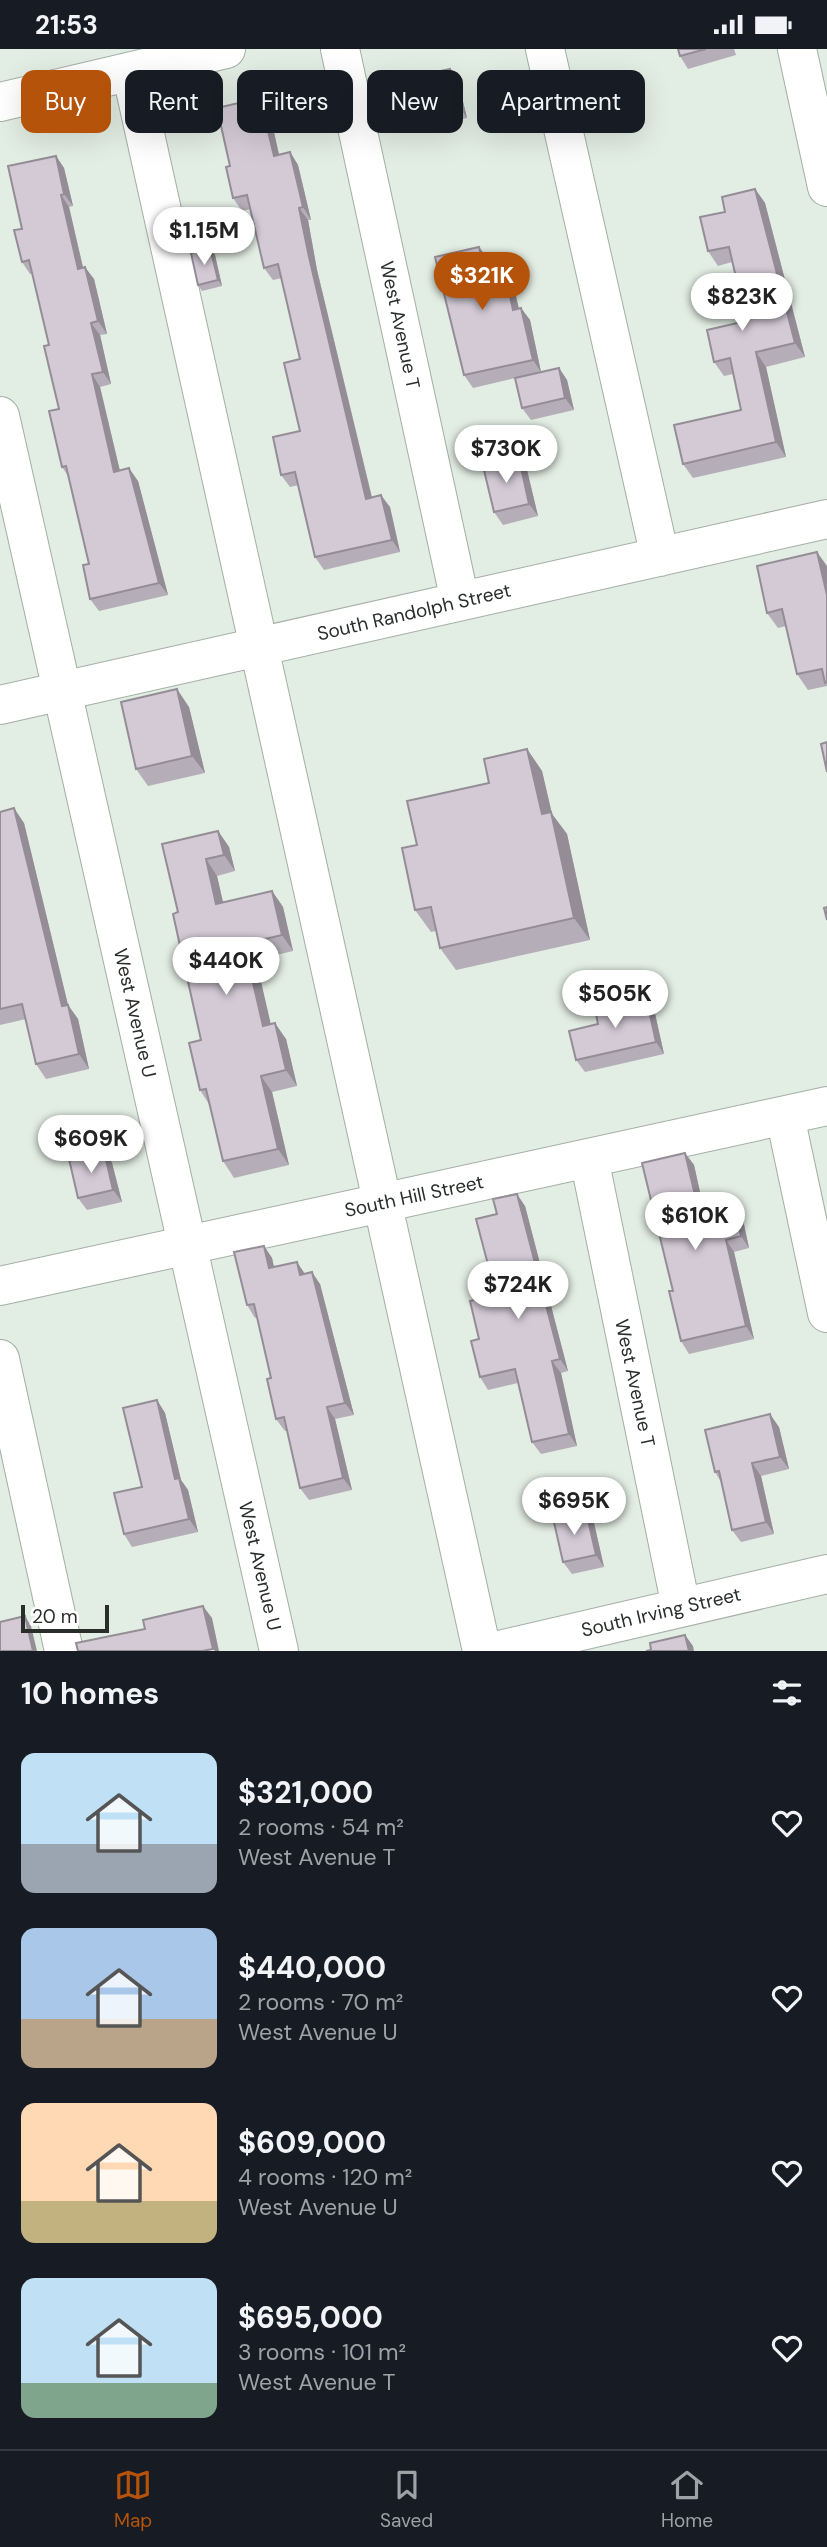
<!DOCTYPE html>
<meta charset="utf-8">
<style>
body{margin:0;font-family:"DM Sans",sans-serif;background:#20242c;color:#f1f3f6;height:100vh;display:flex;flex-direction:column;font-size:26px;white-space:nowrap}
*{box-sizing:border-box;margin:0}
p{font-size:23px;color:#9ea1a6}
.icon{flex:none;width:38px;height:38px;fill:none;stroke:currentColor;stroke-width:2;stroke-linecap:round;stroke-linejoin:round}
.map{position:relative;height:1602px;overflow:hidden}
.sheet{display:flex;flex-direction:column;background:#171b24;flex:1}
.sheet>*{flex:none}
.top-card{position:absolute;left:21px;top:21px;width:786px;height:63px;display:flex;gap:14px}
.scale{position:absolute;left:21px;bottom:18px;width:88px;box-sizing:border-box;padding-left:7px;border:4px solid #292e2a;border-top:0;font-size:19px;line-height:24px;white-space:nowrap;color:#292e2a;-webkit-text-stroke:5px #fff;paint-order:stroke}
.price{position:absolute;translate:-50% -60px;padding:0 16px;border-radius:24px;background:#fff;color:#222;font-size:23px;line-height:46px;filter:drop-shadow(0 2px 4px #0008)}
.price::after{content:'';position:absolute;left:50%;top:42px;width:21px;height:16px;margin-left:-10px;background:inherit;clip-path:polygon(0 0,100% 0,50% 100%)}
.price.selected{background:#b45309;color:#fff}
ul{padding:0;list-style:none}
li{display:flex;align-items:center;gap:21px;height:175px;padding:0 21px}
li span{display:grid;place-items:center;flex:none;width:196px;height:140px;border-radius:14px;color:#555}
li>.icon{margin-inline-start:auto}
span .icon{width:84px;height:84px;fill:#fffc;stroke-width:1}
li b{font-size:30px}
h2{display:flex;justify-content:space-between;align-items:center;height:84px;padding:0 21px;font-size:30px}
.tag{padding:0 24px;border-radius:14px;background:#171b24;box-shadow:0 7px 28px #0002;font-size:24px;line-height:63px}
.tag.selected{background:#b45309;color:#fff}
.status{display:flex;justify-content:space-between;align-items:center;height:49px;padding:0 35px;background:#171b24;direction:ltr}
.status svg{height:19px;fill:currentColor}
.menu{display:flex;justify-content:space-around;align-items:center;height:98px;border-top:2px solid #363941;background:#171b24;font-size:19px;color:#9ea1a6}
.menu a{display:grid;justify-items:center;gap:4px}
.menu .selected{color:#b45309}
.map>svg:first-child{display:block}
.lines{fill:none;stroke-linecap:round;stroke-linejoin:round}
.minor-casing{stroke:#a3aea4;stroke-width:40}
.minor{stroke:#fff;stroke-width:38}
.wall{fill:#b5aeb8}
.shaded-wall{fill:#948d96}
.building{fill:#d3cad6;stroke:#948d96;stroke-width:2}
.labels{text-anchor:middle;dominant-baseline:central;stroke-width:6;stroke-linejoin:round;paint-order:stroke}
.street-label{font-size:19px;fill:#292e2a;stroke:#fff}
</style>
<div class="status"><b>21:53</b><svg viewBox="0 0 49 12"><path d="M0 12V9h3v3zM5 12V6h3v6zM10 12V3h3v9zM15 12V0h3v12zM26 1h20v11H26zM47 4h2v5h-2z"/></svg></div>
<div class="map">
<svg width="827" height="1602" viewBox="0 0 827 1602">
<rect width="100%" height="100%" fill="#e2ede3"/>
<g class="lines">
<g class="minor-casing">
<path id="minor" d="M340,0L460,552
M545,0L660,508
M797,0L827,138
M131,22L482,1602
M0,53L226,0
M0,367L279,1602
M0,656L827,470
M785,1067L827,1264
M589,1109L681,1558
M0,1237L827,1057
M0,1310L64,1602
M495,1602L827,1525"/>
</g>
<use href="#minor" class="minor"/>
</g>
<path class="wall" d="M678,0H734L736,6L688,20L680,7Z
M450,20L458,32L467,69L417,80L408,68Z
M260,49L269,61L279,106L290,103L298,116L311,171H308L317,221L372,448L390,458L400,503L324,521L315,508L299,436L290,438L281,426L300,382V310L282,229L273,231L264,219L251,160L242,162L233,149L230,117Z
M56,107L64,119L73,157L69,158L83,218L94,230L107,285L100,286L111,335L100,338L120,422L138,432L168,546L99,562L90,550L89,515L69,428L62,418L59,360L49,296L32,225H30L22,213V180Z
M755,140L765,154L805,308L766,318L786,408L693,429L683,415L741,361L733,325L724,327L714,313L746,272L732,213L718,217L708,202L725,163Z
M210,199L215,206L222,237L202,242L198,236Z
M488,210L489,213L502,210L510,222L519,260L521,259L530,271L541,323L473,339L464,326Z
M559,319L567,331L574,361L531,371L522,359Z
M519,409L527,421L538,467L503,476L494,463Z
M827,517V637L808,641L797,625L786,577L778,579L767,564Z
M189,658L205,724L148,737L136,720Z
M527,700L542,722L552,765L567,785L590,891L456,921L440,899L436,882L431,883L415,861L489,734Z
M0,763L24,774L68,956L78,970L89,1020L46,1030L36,1015L26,970L0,976Z
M218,782L229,798L235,822L217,827L223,853L272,842L283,858L293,902L256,911L270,975L286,990L297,1037L272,1043L289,1116L234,1129L223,1112L209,1055L200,1041L201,991L178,863Z
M654,960L664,1005L585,1023L576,1011L598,975Z
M104,1102L112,1114L122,1153L87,1161L78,1149Z
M685,1104L694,1116L705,1165L743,1171L749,1199L734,1203L754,1290L689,1305L681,1292L673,1242Z
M525,1157L568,1322L561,1324L577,1397L541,1405L532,1393L518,1334L488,1341L480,1328L479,1290L496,1246L497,1165Z
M264,1197L272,1209L274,1218L305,1225L320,1235L354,1366L335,1370L352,1441L309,1451L300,1439L287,1382H285L276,1370L271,1329L257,1268L255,1269L247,1256Z
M157,1351L165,1364L181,1431L188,1441L198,1483L132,1498L124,1485L142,1438Z
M779,1378L789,1420L761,1427L774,1485L741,1493L732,1481L721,1433L715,1423Z
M594,1474L604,1518L572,1525L563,1513Z"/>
<path class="shaded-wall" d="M450,20L458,32L467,69L458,56Z
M260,49L269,61L282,119L274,107Z
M290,103L298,116L311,171L303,158Z
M56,107L64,119L73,157L64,145Z
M755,140L765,154L805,308L795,294Z
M61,146L69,158L86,232L78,220Z
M299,159L308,171L317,221L375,462L366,450L309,208Z
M479,198L488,210L492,226L483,214Z
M210,199L215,206L222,237L218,231Z
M502,210L510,222L522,273L513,261Z
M85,218L94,230L107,285L98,272Z
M521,259L530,271L541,323L533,311Z
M91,274L100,286L111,335L103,323Z
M756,303L766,318L786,408L776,393Z
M559,319L567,331L574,361L565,349Z
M92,325L100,338L123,435L114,423Z
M519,409L527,421L538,467L529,455Z
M129,419L138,432L168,546L159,534Z
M381,446L390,458L400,503L392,491Z
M817,503L827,517V546Z
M177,640L189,658L205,724L192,707Z
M527,700L542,722L552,765L567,785L590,891L574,869L542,765Z
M14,759L24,774L68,956L78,970L89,1020L79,1005L62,957Z
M218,782L229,798L235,822L224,806Z
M206,810L217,827L227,871L216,855Z
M272,842L283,858L293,902L282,886Z
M244,895L256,911L275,993L263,977Z
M646,948L654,960L664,1005L656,993Z
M275,974L286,990L297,1037L286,1021Z
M261,1027L272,1043L289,1116L278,1100Z
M104,1102L112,1114L122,1153L113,1141Z
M685,1104L694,1116L708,1179L700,1167Z
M517,1145L525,1157L568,1322L560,1310Z
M734,1159L743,1171L749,1199L741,1187Z
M726,1191L734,1203L754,1290L746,1277Z
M264,1197L272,1209L277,1232L269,1219Z
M297,1213L305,1225L300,1226Z
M312,1223L320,1235L354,1366L345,1354Z
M552,1312L561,1324L577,1397L569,1385Z
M157,1351L165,1364L181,1431L188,1441L198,1483L189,1470L175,1430Z
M327,1358L335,1370L352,1441L343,1429Z
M770,1365L779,1378L789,1420L780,1408Z
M752,1414L761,1427L774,1485L766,1473Z
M586,1462L594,1474L604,1518L596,1506Z
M203,1557L212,1569L219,1602H215L213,1600Z
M25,1567L31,1577L37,1602H33Z
M685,1586L693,1597L694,1602H689Z"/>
<path class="building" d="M678,0H706L680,7Z
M450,20L458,56L408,68L400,31Z
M260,49L274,107L290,103L303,158L299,159L309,208L366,450L381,446L392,491L315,508L295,423L281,426L273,388L300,382L284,314L300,310L278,215L264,219L247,146L233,149L226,118L230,117L217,59Z
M56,107L64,145L61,146L78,220L85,218L98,272L91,274L103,323L92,325L114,423L129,419L159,534L90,550L83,516L89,515L66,417L62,418L49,362L59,360L44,297L49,296L29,211L22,213L14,181L22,180L8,117Z
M755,140L795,294L756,303L776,393L683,415L674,376L741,361L730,309L714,313L707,281L746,272L729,198L708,202L700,168L725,163L722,148Z
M479,198L483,214L502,210L513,261L521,259L533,311L464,326L435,208Z
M210,199L218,231L198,236L191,204Z
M559,319L565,349L522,359L515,329Z
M519,409L529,455L494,463L483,417Z
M817,503L827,546V633L825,634L822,620L797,625L782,560L767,564L757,517Z
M177,640L192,707L136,720L121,653Z
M827,693V723L821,695Z
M527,700L542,765L551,763L574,869L440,899L431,858L415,861L402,799L417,796L407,752L489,734L484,710Z
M14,759L62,957L68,956L79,1005L36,1015L22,955L0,960V763Z
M218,782L224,806L206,810L216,855L272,842L282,886L244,895L263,977L275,974L286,1021L261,1027L278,1100L223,1112L206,1040L200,1041L189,994L201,991L173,865L178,863L162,795Z
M827,858V871L824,859Z
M646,948L656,993L576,1011L569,982L598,975L595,960Z
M104,1102L113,1141L78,1149L69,1110Z
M685,1104L700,1167L734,1159L741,1187L726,1191L746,1277L681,1292L669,1242H673L642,1114Z
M517,1145L560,1310L552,1312L569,1385L532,1393L515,1320L480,1328L471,1292L479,1290L470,1252L496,1246L476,1170L497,1165L493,1150Z
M264,1197L269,1219L297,1213L300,1226L312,1223L345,1354L327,1358L343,1429L300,1439L284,1368L276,1370L267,1330L271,1329L254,1255L247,1256L234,1203Z
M157,1351L175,1430L179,1429L189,1470L124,1485L114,1444L142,1438L123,1359Z
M770,1365L780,1408L752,1414L766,1473L732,1481L719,1422L715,1423L705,1381Z
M586,1462L596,1506L563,1513L553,1469Z
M203,1557L213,1600L202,1602H78L76,1594L145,1580L143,1571Z
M25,1567L33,1602H0V1573Z
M685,1586L689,1602H646L651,1601L650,1594Z"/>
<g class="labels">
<g class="street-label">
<text transform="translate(400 276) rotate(78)">West Avenue T</text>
<text transform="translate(414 563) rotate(-13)">South Randolph Street</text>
<text transform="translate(135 964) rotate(77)">West Avenue U</text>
<text transform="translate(414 1147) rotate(-12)">South Hill Street</text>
<text transform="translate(635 1334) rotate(78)">West Avenue T</text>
<text transform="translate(260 1517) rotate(77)">West Avenue U</text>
<text transform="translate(661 1563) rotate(-13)">South Irving Street</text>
</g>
</g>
</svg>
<div class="scale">20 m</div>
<b class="price" style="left:204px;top:218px">$1.15M</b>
<b class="price selected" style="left:482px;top:263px">$321K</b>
<b class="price" style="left:742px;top:284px">$823K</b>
<b class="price" style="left:506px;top:436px">$730K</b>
<b class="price" style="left:226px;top:948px">$440K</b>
<b class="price" style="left:615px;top:981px">$505K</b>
<b class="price" style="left:91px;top:1126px">$609K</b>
<b class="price" style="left:695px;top:1203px">$610K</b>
<b class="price" style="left:518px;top:1272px">$724K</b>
<b class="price" style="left:574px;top:1488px">$695K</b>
<div class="top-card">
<a class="tag selected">Buy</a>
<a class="tag">Rent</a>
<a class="tag">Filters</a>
<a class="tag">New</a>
<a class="tag">Apartment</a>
</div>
</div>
<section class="sheet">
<h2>10 homes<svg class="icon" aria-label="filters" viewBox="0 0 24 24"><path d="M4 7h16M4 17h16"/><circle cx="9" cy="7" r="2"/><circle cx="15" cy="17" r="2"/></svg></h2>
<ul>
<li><span style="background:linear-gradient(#bfe0f5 65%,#9aa5b1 0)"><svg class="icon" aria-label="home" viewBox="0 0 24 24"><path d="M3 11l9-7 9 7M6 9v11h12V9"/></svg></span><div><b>$321,000</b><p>2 rooms · 54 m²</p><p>West Avenue T</p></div><svg class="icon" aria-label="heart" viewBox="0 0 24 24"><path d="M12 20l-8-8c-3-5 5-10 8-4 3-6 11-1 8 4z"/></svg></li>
<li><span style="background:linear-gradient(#a9c7e8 65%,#b9a48a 0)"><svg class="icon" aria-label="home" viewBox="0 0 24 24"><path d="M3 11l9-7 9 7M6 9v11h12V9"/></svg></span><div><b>$440,000</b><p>2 rooms · 70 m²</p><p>West Avenue U</p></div><svg class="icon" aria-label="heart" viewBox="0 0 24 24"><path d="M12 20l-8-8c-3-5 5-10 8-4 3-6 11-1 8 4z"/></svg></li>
<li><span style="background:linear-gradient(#ffd9b3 70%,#c2b280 0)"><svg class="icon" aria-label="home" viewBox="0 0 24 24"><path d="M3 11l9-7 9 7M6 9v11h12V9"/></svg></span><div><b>$609,000</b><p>4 rooms · 120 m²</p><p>West Avenue U</p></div><svg class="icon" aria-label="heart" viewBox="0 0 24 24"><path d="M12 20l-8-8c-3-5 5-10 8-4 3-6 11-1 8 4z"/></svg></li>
<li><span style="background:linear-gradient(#bfe0f5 75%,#7fa58c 0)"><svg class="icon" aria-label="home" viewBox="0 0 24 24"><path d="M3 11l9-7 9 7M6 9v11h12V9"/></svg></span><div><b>$695,000</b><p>3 rooms · 101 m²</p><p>West Avenue T</p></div><svg class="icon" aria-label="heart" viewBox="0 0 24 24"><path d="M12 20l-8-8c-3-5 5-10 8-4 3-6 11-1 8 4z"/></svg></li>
</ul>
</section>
<nav class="menu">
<a class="selected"><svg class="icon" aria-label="map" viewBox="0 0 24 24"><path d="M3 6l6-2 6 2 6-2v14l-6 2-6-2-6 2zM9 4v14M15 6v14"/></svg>Map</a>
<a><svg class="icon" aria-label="saved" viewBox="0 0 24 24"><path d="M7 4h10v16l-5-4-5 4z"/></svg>Saved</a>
<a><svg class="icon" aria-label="home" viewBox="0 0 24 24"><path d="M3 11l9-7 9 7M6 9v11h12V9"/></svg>Home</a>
</nav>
